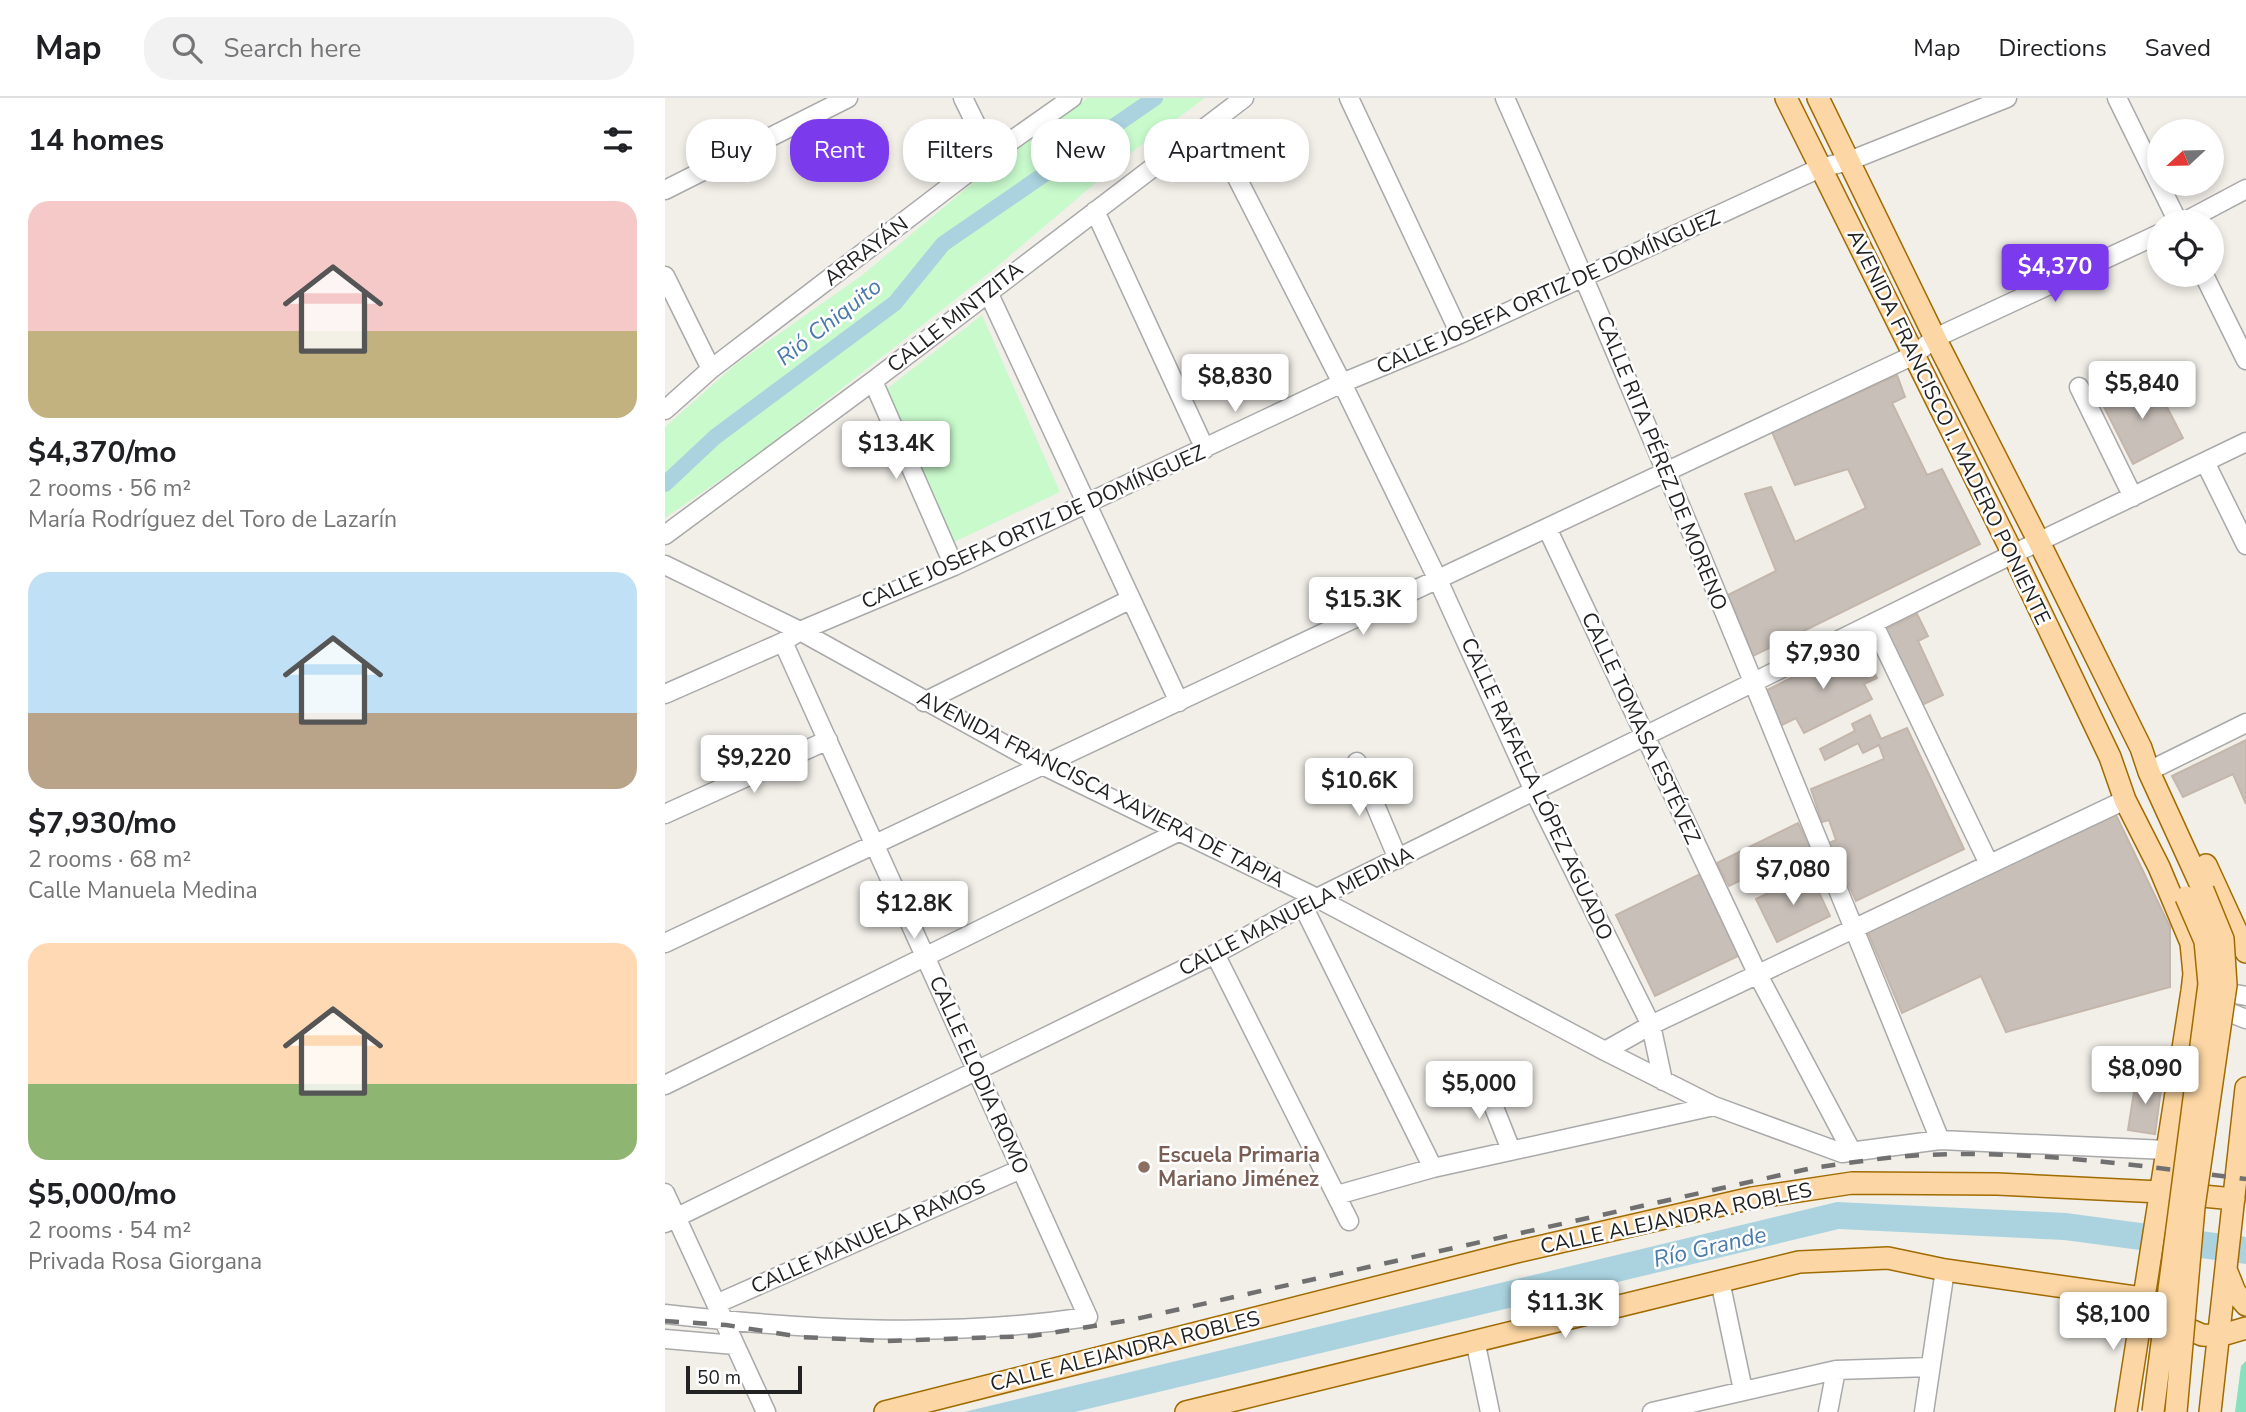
<!DOCTYPE html>
<meta charset="utf-8">
<style>
body{margin:0;font-family:"Nunito Sans",sans-serif;background:#f2f2f2;color:#202124;height:100vh;display:flex;flex-direction:column;font-size:26px;white-space:nowrap}
*{box-sizing:border-box;margin:0}
p{font-size:23px;color:#757577}
.icon{flex:none;width:38px;height:38px;fill:none;stroke:currentColor;stroke-width:2;stroke-linecap:round;stroke-linejoin:round}
.map{position:relative;flex:1;overflow:hidden}
.drawer{display:flex;flex-direction:column;background:#fff;width:665px}
.drawer>*{flex:none}
.hud{position:absolute;left:21px;top:21px;width:665px;height:63px;display:flex;gap:14px}
.needle{width:46px;rotate:248deg}
.controls{position:absolute;left:1482px;top:21px;display:grid;gap:14px}
.controls a{display:grid;place-items:center;width:77px;height:77px;border-radius:50%;background:#fff;box-shadow:0 4px 10px #0003;font-size:35px}
.scale{position:absolute;left:21px;bottom:18px;width:116px;box-sizing:border-box;padding-left:7px;border:4px solid #222;border-top:0;font-size:19px;line-height:24px;white-space:nowrap;color:#222;-webkit-text-stroke:5px #fff;paint-order:stroke}
.price{position:absolute;translate:-50% -60px;padding:0 16px;border-radius:7px;background:#fff;color:#222;font-size:23px;line-height:46px;filter:drop-shadow(0 2px 4px #0008)}
.price::after{content:'';position:absolute;left:50%;top:42px;width:21px;height:16px;margin-left:-10px;background:inherit;clip-path:polygon(0 0,100% 0,50% 100%)}
.price.active{background:#7c3aed;color:#fff}
ul{padding:0;list-style:none}
li{display:grid;align-content:center;gap:14px;height:371px;padding:0 28px}
li span{display:grid;place-items:center;height:217px;border-radius:21px;color:#555}
li>.icon{margin-inline-start:auto}
span .icon{width:126px;height:126px;fill:#fffc;stroke-width:1}
li b{font-size:30px}
h2{display:flex;justify-content:space-between;align-items:center;height:84px;padding:0 28px;font-size:30px}
.pill{padding:0 24px;border-radius:28px;background:#fff;box-shadow:0 4px 10px #0003;font-size:24px;line-height:63px}
.pill.active{background:#7c3aed;color:#fff}
header{display:flex;align-items:center;gap:42px;box-sizing:border-box;height:98px;padding:0 35px;background:#fff;border-bottom:2px solid #e0e0e0}
header strong{font-size:33px}
nav{display:flex;gap:38px;margin-inline-start:auto;font-size:24px}
.search{width:490px;height:63px;background:#f2f2f2;display:flex;align-items:center;gap:18px;box-sizing:border-box;padding:0 24px;border-radius:28px;color:#757577;font-size:26px}
main{display:flex;flex:1;min-height:0}
.map>svg:first-child{display:block}
.park{fill:#c8facc}
.pitch{fill:#88e0be}
.water{fill:#aad3df}
.lines{fill:none;stroke-linecap:round;stroke-linejoin:round}
.canal{stroke:#aad3df;stroke-width:16}
.building{fill:#c7bfb8;stroke:#c4b6ab;stroke-width:2}
.minor-casing{stroke:#a9a9a9;stroke-width:21}
.major-casing{stroke:#a06b00;stroke-width:24}
.minor{stroke:#fff;stroke-width:18}
.major{stroke:#fcd6a4;stroke-width:21}
.rail{stroke:#707070;stroke-width:4.5;stroke-dasharray:14 14;stroke-linecap:butt}
.major-bridge-casing{stroke:#a06b00;stroke-width:24;stroke-linecap:butt}
.major-bridge{stroke:#fcd6a4;stroke-width:21}
.education-dot{fill:#8d6e63;stroke:#fff;stroke-width:2.5}
.labels{text-anchor:middle;dominant-baseline:central;stroke-width:5;stroke-linejoin:round;paint-order:stroke}
.street-label{font-size:21px;fill:#222;stroke:#fff}
.education-label{font-size:21px;font-weight:bold;fill:#785e54;stroke:#fff;text-anchor:start}
.water-label{font-size:23px;font-style:italic;fill:#4a7aab;stroke:#fff}
</style>
<header>
<strong>Map</strong>
<div class="search"><svg class="icon" aria-label="search" viewBox="0 0 24 24"><circle cx="10" cy="10" r="6"/><path d="M15 15l6 6"/></svg>Search here</div>
<nav><a>Map</a><a>Directions</a><a>Saved</a></nav>
</header>
<main>
<section class="drawer">
<h2>14 homes<svg class="icon" aria-label="filters" viewBox="0 0 24 24"><path d="M4 7h16M4 17h16"/><circle cx="9" cy="7" r="2"/><circle cx="15" cy="17" r="2"/></svg></h2>
<ul>
<li><span style="background:linear-gradient(#f6c9c9 60%,#c2b280 0)"><svg class="icon" aria-label="home" viewBox="0 0 24 24"><path d="M3 11l9-7 9 7M6 9v11h12V9"/></svg></span><div><b>$4,370/mo</b><p>2 rooms · 56 m²</p><p>María Rodríguez del Toro de Lazarín</p></div></li>
<li><span style="background:linear-gradient(#bfe0f5 65%,#b9a48a 0)"><svg class="icon" aria-label="home" viewBox="0 0 24 24"><path d="M3 11l9-7 9 7M6 9v11h12V9"/></svg></span><div><b>$7,930/mo</b><p>2 rooms · 68 m²</p><p>Calle Manuela Medina</p></div></li>
<li><span style="background:linear-gradient(#ffd9b3 65%,#8fb573 0)"><svg class="icon" aria-label="home" viewBox="0 0 24 24"><path d="M3 11l9-7 9 7M6 9v11h12V9"/></svg></span><div><b>$5,000/mo</b><p>2 rooms · 54 m²</p><p>Privada Rosa Giorgana</p></div></li>
</ul>
</section>
<div class="map">
<svg width="1581" height="1314" viewBox="0 0 1581 1314">
<rect width="100%" height="100%" fill="#f2efe9"/>
<path class="park" d="M422,0H540L467,54L334,167L217,259L93,356L0,420V329L71,266L196,178L321,74Z
M317,217L395,394L287,445L219,293Z"/>
<path class="pitch" d="M1581,1263V1314H1570L1576,1268Z"/>
<path class="water" d="M1172,1104L1401,1115L1581,1139V1166L1399,1142L1174,1131L410,1314H299Z"/>
<g class="lines">
<path class="canal" d="M0,386L50,339L230,205L278,146L490,0"/>
</g>
<path class="building" d="M1232,277L1240,299L1227,305L1262,377L1277,371L1315,446L1088,558L1063,497L1111,473L1080,396L1106,389L1130,444L1201,410L1183,371L1130,387L1107,334Z
M1487,280L1518,340L1468,366L1437,305Z
M1252,516L1263,538L1253,543L1278,597L1257,607L1221,531Z
M1194,546L1212,580L1199,586L1207,601L1139,635L1131,620L1115,628L1098,594Z
M1205,617L1216,641L1242,630L1299,751L1191,803L1164,745L1171,742L1164,722L1157,724L1146,691L1219,661L1214,647L1198,655L1193,645L1160,662L1155,651L1190,633L1187,626Z
M1581,642V706L1568,676L1518,699L1507,678Z
M1450,715L1505,829V889L1341,934L1316,878L1237,915L1201,830Z
M1133,725L1145,749L1064,788L1052,765Z
M1145,775L1165,818L1112,844L1091,801Z
M1035,776L1075,857L990,898L951,817Z
M1471,981L1497,984L1490,1036L1463,1032Z"/>
<g class="lines">
<g class="minor-casing">
<path id="minor" d="M298,0L326,57
M684,0L795,236
M840,0C993,344 1133,694 1275,1042
M1452,0L1513,124
M545,27L677,285L773,482L869,693L986,927L998,983
M0,92L183,0
M430,113L540,351
M1519,124L1581,91
M1539,177L1581,262
M0,178L46,271
M323,194L514,604
M208,283L289,468
M1414,289L1468,399
M0,312L46,271L326,57L407,0
M1540,364L1581,447
M882,430L1093,877L1187,1054
M0,437L208,283L579,0
M0,467L135,533L377,667L652,800L940,953L1049,1008L1177,1055L1275,1042L1502,1052
M1208,525L1324,766
M0,596L118,544L135,533L289,468L677,285L795,236L1155,70L1184,63L1342,0
M259,604L466,501
M692,664L733,761
M1494,668L1581,625
M0,716L163,642
M638,808L768,1070
M0,845L1249,257L1270,240L1494,136
M550,856L684,1123
M1547,892L1581,898
M1545,907L1581,921
M940,953L986,927L1460,702
M0,987L515,733
M796,991L817,979L846,1052
M0,1095L101,1314
M672,1097L768,1070L1049,1008
M0,1125L550,856L652,800L1348,456L1581,344
M1055,1183L1078,1292
M51,1206L356,1071
M0,1216C140,1232 283,1240 423,1219L118,544
M0,1241L70,1247
M810,1242L825,1314
M987,1314L1171,1272L1265,1269
M1163,1314L1171,1272
M1259,1314L1280,1172"/>
</g>
<g class="major-casing">
<path id="major" d="M1121,0L1348,456L1445,659L1460,702L1494,769L1526,845L1529,876L1527,893L1461,1314
M1153,0L1270,240L1374,444L1476,650L1484,674L1538,792
M1541,767L1581,854
M1562,1174L1570,1194L1581,1207
M220,1314L847,1155L1087,1100L1187,1085L1332,1086L1495,1094L1569,1101
M521,1314L1134,1164L1223,1160L1280,1172L1477,1200L1505,1223L1537,1237L1554,1238L1581,1230
M1545,1314L1581,990"/>
</g>
<use href="#minor" class="minor"/>
<use href="#major" class="major"/>
<path class="rail" d="M0,1223L61,1227L136,1239L222,1243L367,1238L466,1222L1147,1070C1185,1065 1225,1058 1263,1057C1370,1052 1476,1068 1581,1081"/>
<g class="major-bridge-casing">
<path id="major-bridge" d="M1488,1314L1544,886L1540,843L1521,799
M1511,1314L1529,1109L1561,887L1558,841L1538,792"/>
</g>
<use href="#major-bridge" class="major-bridge"/>
</g>
<circle class="education-dot" cx="479" cy="1069" r="7"/>
<g class="labels">
<g class="street-label">
<text transform="translate(201 153) rotate(-37)">ARRAYÁN</text>
<text transform="translate(883 194) rotate(-24)">CALLE JOSEFA ORTIZ DE DOMÍNGUEZ</text>
<text transform="translate(290 219) rotate(-38)">CALLE MINTZITA</text>
<text transform="translate(1284 329) rotate(64)">AVENIDA FRANCISCO I. MADERO PONIENTE</text>
<text transform="translate(997 365) rotate(68)">CALLE RITA PÉREZ DE MORENO</text>
<text transform="translate(368 429) rotate(-24)">CALLE JOSEFA ORTIZ DE DOMÍNGUEZ</text>
<text transform="translate(976 630) rotate(65)">CALLE TOMASA ESTÉVEZ</text>
<text transform="translate(436 691) rotate(27)">AVENIDA FRANCISCA XAVIERA DE TAPIA</text>
<text transform="translate(872 691) rotate(65)">CALLE RAFAELA LÓPEZ AGUADO</text>
<text transform="translate(631 813) rotate(-27)">CALLE MANUELA MEDINA</text>
<text transform="translate(314 977) rotate(66)">CALLE ELODIA ROMO</text>
<text transform="translate(1011 1120) rotate(-12)">CALLE ALEJANDRA ROBLES</text>
<text transform="translate(203 1138) rotate(-24)">CALLE MANUELA RAMOS</text>
<text transform="translate(460 1253) rotate(-14)">CALLE ALEJANDRA ROBLES</text>
</g>
<g class="education-label">
<text x="493" y="1057">Escuela Primaria<tspan x="493" dy="24">Mariano Jiménez</tspan></text>
</g>
<g class="water-label">
<text transform="translate(164 224) rotate(-38)">Rió Chiquito</text>
<text transform="translate(1045 1149) rotate(-13)">Río Grande</text>
</g>
</g>
</svg>
<div class="controls">
<a><svg class="needle" viewBox="-14 -14 28 28"><path d="M0-13l5 13h-10z" fill="#e53935"/><path d="M0 13l5-13h-10z" fill="#757577"/></svg></a>
<a><svg class="icon" aria-label="locate" viewBox="0 0 24 24"><circle cx="12" cy="12" r="6"/><path d="M12 2v4M12 18v4M2 12h4M18 12h4"/></svg></a>
</div>
<div class="scale">50 m</div>
<b class="price active" style="left:1390px;top:206px">$4,370</b>
<b class="price" style="left:570px;top:316px">$8,830</b>
<b class="price" style="left:1477px;top:323px">$5,840</b>
<b class="price" style="left:231px;top:383px">$13.4K</b>
<b class="price" style="left:698px;top:539px">$15.3K</b>
<b class="price" style="left:1158px;top:593px">$7,930</b>
<b class="price" style="left:89px;top:697px">$9,220</b>
<b class="price" style="left:694px;top:720px">$10.6K</b>
<b class="price" style="left:1128px;top:809px">$7,080</b>
<b class="price" style="left:249px;top:843px">$12.8K</b>
<b class="price" style="left:1480px;top:1008px">$8,090</b>
<b class="price" style="left:814px;top:1023px">$5,000</b>
<b class="price" style="left:900px;top:1242px">$11.3K</b>
<b class="price" style="left:1448px;top:1254px">$8,100</b>
<div class="hud">
<a class="pill">Buy</a>
<a class="pill active">Rent</a>
<a class="pill">Filters</a>
<a class="pill">New</a>
<a class="pill">Apartment</a>
</div>
</div>
</main>
